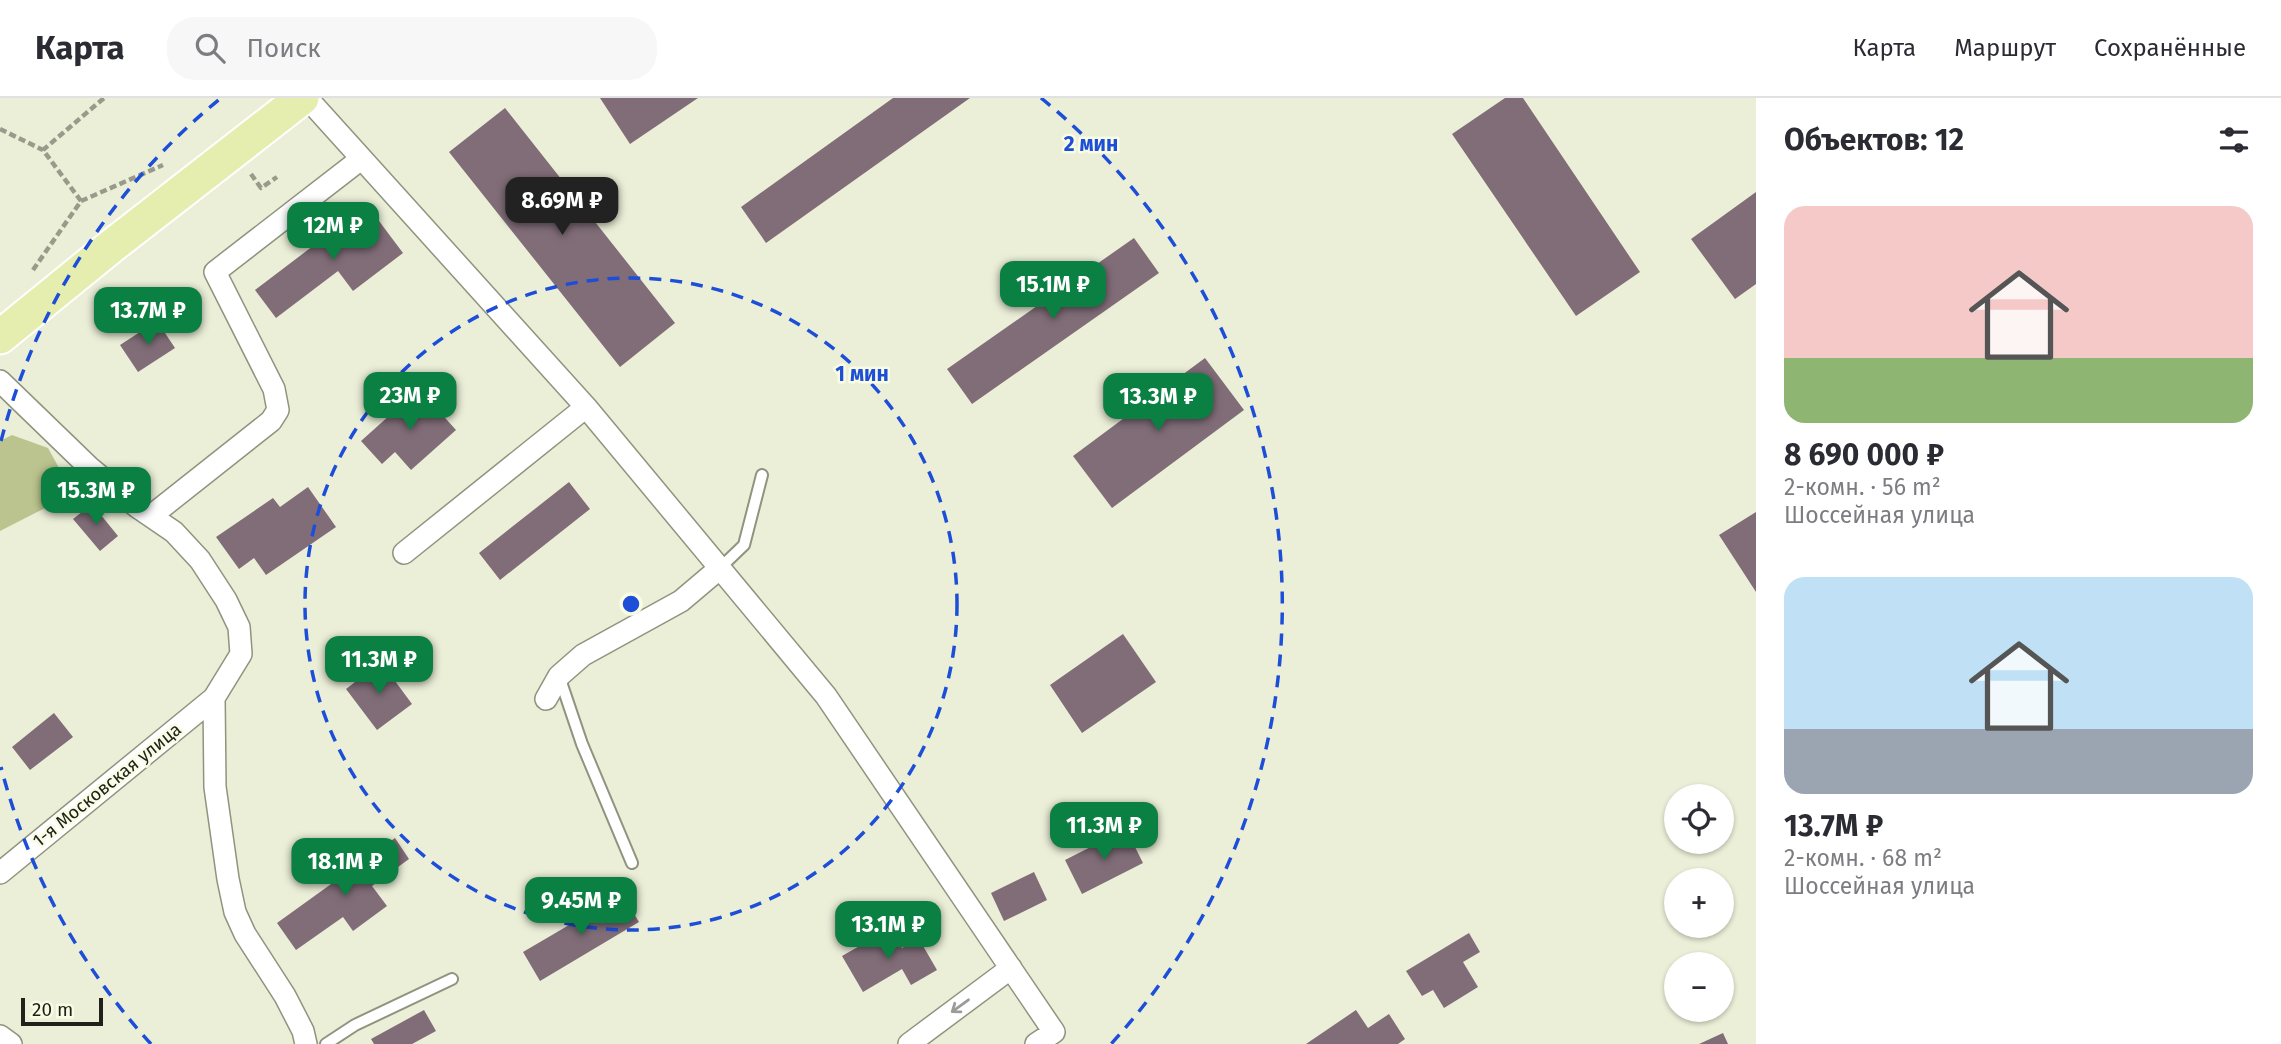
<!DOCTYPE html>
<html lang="ru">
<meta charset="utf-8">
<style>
body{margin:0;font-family:"Fira Sans",sans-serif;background:#f7f7f7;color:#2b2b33;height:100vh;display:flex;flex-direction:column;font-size:26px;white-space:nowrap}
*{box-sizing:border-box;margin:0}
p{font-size:23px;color:#7c7c81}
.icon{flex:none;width:38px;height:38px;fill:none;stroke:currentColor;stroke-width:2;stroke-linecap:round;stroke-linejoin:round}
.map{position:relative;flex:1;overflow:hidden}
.side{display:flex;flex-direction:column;background:#fff;width:525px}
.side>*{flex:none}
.controls{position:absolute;left:1664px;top:686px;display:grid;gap:14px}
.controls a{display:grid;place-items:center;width:70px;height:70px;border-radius:50%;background:#fff;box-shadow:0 2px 5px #0004;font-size:35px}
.scale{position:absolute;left:21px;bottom:18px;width:82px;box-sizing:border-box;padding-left:7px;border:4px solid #202219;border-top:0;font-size:19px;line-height:24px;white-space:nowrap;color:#202219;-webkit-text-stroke:5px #f8fce5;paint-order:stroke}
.price{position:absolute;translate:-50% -60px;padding:0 16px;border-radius:14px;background:#0b8043;color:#fff;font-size:23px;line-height:46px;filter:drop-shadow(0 2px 4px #0008)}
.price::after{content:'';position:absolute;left:50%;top:42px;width:21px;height:16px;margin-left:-10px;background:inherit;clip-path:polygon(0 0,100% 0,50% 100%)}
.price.on{background:#222;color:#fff}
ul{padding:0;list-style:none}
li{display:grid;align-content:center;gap:14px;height:371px;padding:0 28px}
li span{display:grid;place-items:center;height:217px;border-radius:21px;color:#555}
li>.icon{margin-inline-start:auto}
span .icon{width:126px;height:126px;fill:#fffc;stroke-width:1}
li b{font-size:30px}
h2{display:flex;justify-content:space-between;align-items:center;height:84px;padding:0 28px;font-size:30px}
header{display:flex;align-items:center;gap:42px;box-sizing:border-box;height:98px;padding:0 35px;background:#fff;border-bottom:2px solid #e1e1e2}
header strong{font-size:33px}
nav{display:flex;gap:38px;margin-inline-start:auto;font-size:24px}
.search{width:490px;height:63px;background:#f7f7f7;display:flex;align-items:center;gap:18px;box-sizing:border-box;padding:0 24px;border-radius:28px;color:#7c7c81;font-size:26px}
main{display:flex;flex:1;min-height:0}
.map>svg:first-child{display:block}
.green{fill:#bbc48e}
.building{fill:#816d78}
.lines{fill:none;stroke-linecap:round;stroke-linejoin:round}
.service-casing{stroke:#90937e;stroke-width:14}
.minor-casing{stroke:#90937e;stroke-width:24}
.primary-casing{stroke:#fff;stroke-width:37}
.path{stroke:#989b8a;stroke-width:4.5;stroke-dasharray:7 3.5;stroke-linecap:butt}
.service{stroke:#fff;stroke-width:10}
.minor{stroke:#fff;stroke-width:21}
.primary{stroke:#e5edaf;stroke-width:33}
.oneway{stroke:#9b9c98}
.ring{fill:none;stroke:#1d4ed8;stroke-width:3.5;stroke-dasharray:12 9}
.labels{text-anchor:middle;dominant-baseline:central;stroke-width:5;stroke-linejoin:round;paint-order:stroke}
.street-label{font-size:18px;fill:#202219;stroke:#f8fce5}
.centre{fill:#1d4ed8;stroke:#f8fce5;stroke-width:3.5}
.ring-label{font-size:21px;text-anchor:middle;font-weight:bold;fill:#1d4ed8;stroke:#f8fce5;stroke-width:5;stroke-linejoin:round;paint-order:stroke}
</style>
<header>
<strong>Карта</strong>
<div class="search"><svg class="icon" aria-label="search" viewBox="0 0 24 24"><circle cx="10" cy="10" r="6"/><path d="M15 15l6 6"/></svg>Поиск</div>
<nav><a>Карта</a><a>Маршрут</a><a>Сохранённые</a></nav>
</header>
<main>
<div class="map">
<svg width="1756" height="946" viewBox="0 0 1756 946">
<rect width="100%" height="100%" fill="#ebefd8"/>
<path class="green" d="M12,337L48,350L63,377L49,408L0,433V343Z"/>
<path class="building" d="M600,0H698L630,46Z
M893,0H970L766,145L741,109Z
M1505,0H1523L1640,174L1576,218L1452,36Z
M505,10L675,225L620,269L449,54Z
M1756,94V186L1735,201L1691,141Z
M367,107L403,155L353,193L338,173L276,220L255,192Z
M1134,140L1159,175L972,306L947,271Z
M157,223L175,250L138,274L120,247Z
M1205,260L1244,312L1112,410L1073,358Z
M419,291L456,332L411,372L395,354L382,366L361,343Z
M569,384L590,411L500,482L479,455Z
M308,389L336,429L266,477L254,460L239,471L216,439L273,400L280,409Z
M92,406L118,438L100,453L73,421Z
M1756,414V494L1719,437Z
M1123,536L1156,584L1082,635L1050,587Z
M381,564L412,606L377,632L346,591Z
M54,615L73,639L30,672L12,649Z
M1126,731L1143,765L1082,796L1065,762Z
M395,740L409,761L372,788L387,808L353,833L343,819L296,852L277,825Z
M1034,774L1047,802L1004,823L991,795Z
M622,796L639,824L540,883L523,854Z
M891,830L902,850L919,841L937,872L911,887L902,871L863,894L842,858Z
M1469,835L1480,854L1463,864L1478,889L1444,910L1433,892L1422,898L1406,873Z
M424,912L436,933L412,946H374L371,941Z
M1356,912L1368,930L1389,916L1405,941L1398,946H1306Z
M1723,935L1728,946H1699Z"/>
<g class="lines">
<g class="service-casing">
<path id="service" d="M720,470L744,447L762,377
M559,578L582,646L632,765
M326,946L355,927L452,881"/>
</g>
<g class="minor-casing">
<path id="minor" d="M307,0L586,309L826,598L1054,934L1036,946
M0,283L89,369L136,408L174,434L200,462L226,502L239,529L241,556L214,600L215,689L228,781L235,814L245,836L285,898L303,933L306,946
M151,418L271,323L278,312L274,291L215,174L361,61
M404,455L586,309
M546,601L559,578L583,557L681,503L720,470
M0,775L214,600
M0,938L11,946
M909,946L1011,870"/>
</g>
<g class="primary-casing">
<path id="primary" d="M0,239L113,147L302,0"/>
</g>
<path class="path" d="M0,31L43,52
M251,76L261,90L277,79
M81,103L163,67
M33,172L81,103L43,52L104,0"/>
<use href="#service" class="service"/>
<use href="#minor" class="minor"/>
<use href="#primary" class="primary"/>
</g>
<defs><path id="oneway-shaft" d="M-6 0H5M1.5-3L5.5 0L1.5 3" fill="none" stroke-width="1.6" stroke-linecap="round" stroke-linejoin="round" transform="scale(1.75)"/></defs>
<use class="oneway" href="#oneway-shaft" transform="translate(960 908) rotate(144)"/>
<g class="ring">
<circle cx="631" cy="506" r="326"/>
<path d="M151 946A651 651 0 0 1 1 669M1 343A651 651 0 0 1 221 0M1041 0A651 651 0 0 1 1111 946"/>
</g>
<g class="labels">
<g class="street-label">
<text transform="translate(107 687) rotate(-39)">1-я Московская улица</text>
</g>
</g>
<circle cx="631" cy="506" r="10" class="centre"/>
<g class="ring-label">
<text x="1091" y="53">2 мин</text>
<text x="862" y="283">1 мин</text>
</g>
</svg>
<div class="controls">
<a><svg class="icon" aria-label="locate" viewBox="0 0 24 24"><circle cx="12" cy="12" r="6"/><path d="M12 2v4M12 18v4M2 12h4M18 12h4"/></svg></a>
<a>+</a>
<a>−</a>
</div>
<div class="scale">20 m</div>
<b class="price on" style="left:562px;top:139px">8.69M ₽</b>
<b class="price" style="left:333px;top:164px">12M ₽</b>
<b class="price" style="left:1053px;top:223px">15.1M ₽</b>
<b class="price" style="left:148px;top:249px">13.7M ₽</b>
<b class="price" style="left:410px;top:334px">23M ₽</b>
<b class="price" style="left:1158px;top:335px">13.3M ₽</b>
<b class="price" style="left:96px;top:429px">15.3M ₽</b>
<b class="price" style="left:379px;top:598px">11.3M ₽</b>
<b class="price" style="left:1104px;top:764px">11.3M ₽</b>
<b class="price" style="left:345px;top:800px">18.1M ₽</b>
<b class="price" style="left:581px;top:839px">9.45M ₽</b>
<b class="price" style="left:888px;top:863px">13.1M ₽</b>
</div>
<section class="side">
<h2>Объектов: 12<svg class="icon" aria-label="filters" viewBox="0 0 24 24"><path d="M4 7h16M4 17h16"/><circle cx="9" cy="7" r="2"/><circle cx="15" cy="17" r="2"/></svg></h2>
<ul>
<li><span style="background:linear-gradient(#f6c9c9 70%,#8fb573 0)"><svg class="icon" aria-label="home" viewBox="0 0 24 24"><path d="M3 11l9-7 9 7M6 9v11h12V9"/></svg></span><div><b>8 690 000 ₽</b><p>2-комн. · 56 m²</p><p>Шоссейная улица</p></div></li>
<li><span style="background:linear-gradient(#bfe0f5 70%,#9aa5b1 0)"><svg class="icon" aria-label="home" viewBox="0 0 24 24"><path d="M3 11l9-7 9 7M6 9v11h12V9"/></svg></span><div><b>13.7M ₽</b><p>2-комн. · 68 m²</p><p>Шоссейная улица</p></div></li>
</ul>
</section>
</main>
